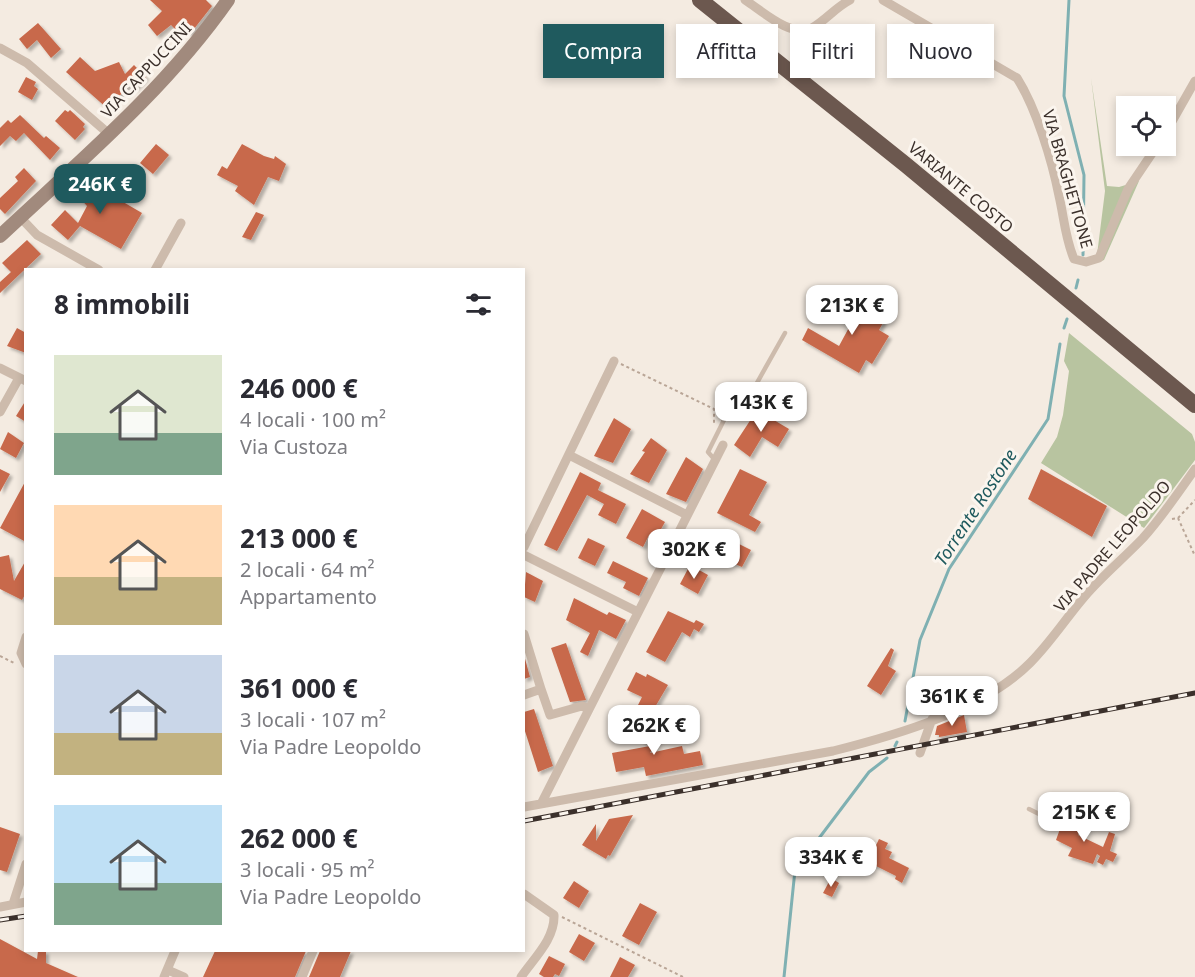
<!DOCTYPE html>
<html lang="it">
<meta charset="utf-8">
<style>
body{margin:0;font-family:"Noto Sans",sans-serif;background:#f2f2f3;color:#2b2b33;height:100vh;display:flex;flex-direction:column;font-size:22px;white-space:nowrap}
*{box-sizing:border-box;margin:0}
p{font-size:20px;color:#7c7c81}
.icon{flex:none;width:33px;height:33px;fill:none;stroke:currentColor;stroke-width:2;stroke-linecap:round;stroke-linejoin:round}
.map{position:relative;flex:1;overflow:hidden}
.details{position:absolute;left:24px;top:268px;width:501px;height:684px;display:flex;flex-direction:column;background:#fff;border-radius:0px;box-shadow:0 3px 9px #0003}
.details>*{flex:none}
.top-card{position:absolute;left:543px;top:24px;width:561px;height:54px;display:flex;gap:12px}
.controls{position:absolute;left:1116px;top:96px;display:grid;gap:12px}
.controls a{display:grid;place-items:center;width:60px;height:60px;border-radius:0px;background:#fff;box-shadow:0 3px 9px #0003;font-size:30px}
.price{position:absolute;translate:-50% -51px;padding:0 14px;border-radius:12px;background:#fff;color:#222;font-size:20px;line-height:39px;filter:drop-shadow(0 2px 3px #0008)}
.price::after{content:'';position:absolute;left:50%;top:36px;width:18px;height:14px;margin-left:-9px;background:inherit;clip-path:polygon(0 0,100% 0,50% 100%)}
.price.current{background:#1f5a5e;color:#fff}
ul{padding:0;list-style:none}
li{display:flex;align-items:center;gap:18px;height:150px;padding:0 30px}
li span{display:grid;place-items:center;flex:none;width:168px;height:120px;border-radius:0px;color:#555}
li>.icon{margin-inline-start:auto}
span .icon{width:72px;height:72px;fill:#fffc;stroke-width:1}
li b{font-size:26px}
h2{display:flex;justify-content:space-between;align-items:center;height:72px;padding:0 30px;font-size:26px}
.chip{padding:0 21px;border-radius:0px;background:#fff;box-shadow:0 3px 9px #0003;font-size:21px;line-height:54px}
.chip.current{background:#1f5a5e;color:#fff}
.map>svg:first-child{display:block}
.green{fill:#b8c4a0}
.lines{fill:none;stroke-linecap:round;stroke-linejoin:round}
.stream{stroke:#7fb0b2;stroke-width:3}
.building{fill:#c8694b;filter:url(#shadow)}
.path{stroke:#b9a596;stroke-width:2;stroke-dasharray:3 3;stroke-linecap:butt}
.service{stroke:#cdbbac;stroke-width:4.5}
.minor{stroke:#cdbbac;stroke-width:9}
.secondary{stroke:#a18a7d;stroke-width:14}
.trunk{stroke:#6c584f;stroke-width:16}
.rail-casing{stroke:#3b302b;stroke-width:5}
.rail{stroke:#fbf5ee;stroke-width:3;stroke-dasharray:9;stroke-linecap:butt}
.labels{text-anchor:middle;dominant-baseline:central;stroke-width:6;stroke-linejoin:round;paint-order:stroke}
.street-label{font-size:16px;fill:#3b302b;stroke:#fbf5ee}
.water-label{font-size:18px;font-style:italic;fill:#1f5a5e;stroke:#fbf5ee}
</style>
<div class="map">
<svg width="1195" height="977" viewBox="0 0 1195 977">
<defs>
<filter id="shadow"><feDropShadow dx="3" dy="3" stdDeviation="1.5" flood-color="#0004"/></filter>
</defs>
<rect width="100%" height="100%" fill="#f4ebe1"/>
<path class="green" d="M1091,78L1107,186L1119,187L1139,181L1104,260L1096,263L1105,191Z
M1069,333L1192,434L1195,442V460L1144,528L1041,463L1057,437L1063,415L1069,371L1064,361Z"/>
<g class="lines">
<path class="stream" d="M1069,0L1064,96L1084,175L1083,255
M1076,288L1078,280
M1064,328L1067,319
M905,721L920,640L949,569L1048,419L1060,344
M895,746L897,742
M784,977L795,870L869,772L887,758"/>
</g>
<path class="building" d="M150,0H206L212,6L190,34L181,25L176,30L171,25L157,36L148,25L162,11Z
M38,23L61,49L51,58L37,40L27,49L19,39Z
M80,57L95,71L119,62L125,74L134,65L146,77L134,89L130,84L108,109L66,72Z
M26,77L36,82L34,86L38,89L32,100L18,92Z
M65,110L68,112L70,110L85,124L83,127L85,129L75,140L55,121Z
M20,115L44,138L46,136L60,148L50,160L24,133L16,141L10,136L0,146V128L8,120L11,123Z
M156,144L169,155L153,174L140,163Z
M242,144L264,156L274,159L275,156L286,164L279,181L268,177L254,205L235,191L238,186L217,175L222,166L227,169Z
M24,168L36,181L5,214L0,209V198L18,181L15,177Z
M91,174L106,192L142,213L121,249L80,226L68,240L51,225L65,210L78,223L87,206L73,190Z
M256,212L264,215L251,240L242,237Z
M27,240L41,254L0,293V282L11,272L2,263Z
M833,292L884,321L879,330L889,336L872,364L866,360L859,373L802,340L808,328L839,346L852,322L843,317L845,314L827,303Z
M17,328L26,333V353L7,346Z
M26,400V422L16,416Z
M757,410L789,429L778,447L762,437L750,457L734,445Z
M614,418L631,429L613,463L594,456Z
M8,432L24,443L16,458L0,449Z
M651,438L667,450L649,483L630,474L645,452L642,451Z
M686,457L703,469L686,502L666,494Z
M0,469L10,474L0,492Z
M740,469L767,482L749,515L761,522L755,532L717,513Z
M1041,469L1107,506L1092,537L1028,499Z
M580,472L601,483L598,490L626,504L616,524L598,515L604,504L587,495L557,551L544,545Z
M26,480V542L0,528Z
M642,509L665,522L656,538L649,535L643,547L626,538Z
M709,529L751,550L742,567L700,549Z
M588,538L605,546L595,566L578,558Z
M9,555L14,581L26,560V593L22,600L0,589V557Z
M613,561L648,578L639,596L623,588L626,582L607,573Z
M690,565L708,575L698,594L680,584Z
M526,572L543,581L535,602L524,597Z
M574,598L607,615L609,612L626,620L616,639L599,630L588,656L580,652L590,633L566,620Z
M668,611L694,623L696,620L704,624L699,632L694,629L690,637L682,632L665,662L646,652Z
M566,643L576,672L586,700L570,702L551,648Z
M891,648L894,650L888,666L896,671L881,695L867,686Z
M524,655L530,677L524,679Z
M636,672L646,677L647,674L668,685L651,714L637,707L642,697L627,690Z
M534,709L553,766L538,772L524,728V712Z
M964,715L967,732L939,737V735H935L937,726Z
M624,721L658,738L650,753L682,746L684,754L700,751L703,765L646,776L644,767L616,772L612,753L650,746L621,726Z
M633,815L610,856L608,855L606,859L582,845L596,824V841L609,819Z
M1065,815L1083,823L1078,835L1103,847L1109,832L1115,834L1110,851L1117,854L1113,862L1106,859L1103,865L1097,862L1100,856L1097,854L1093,864L1068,856L1072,848L1056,840Z
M0,827L20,834L7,872L0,870Z
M879,839L888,843L885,849L892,852L889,858L909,868L902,883L895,879L896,876L868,862Z
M831,878L839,883L832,897L823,893Z
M574,881L589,891L579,908L563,898Z
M640,903L657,912L639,945L622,936Z
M579,934L595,943L584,961L569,952Z
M0,939L37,959L38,951H46V963L78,977H0Z
M215,951H306L295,977H203Z
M320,951H351L340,977H309Z
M549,956L565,964L559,976L555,974L553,977H544L539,974Z
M620,957L635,965L628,977H610Z"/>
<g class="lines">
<path class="path" d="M621,364L714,409V423
M1178,518L1195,500
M1172,519L1178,518L1195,556
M0,656L14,663
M562,917L683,977"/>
<path class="service" d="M715,460L708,452L726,416L749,397L785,333
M1029,809L1039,814"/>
<path class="minor" d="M745,0C761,10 792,39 812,28C826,20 836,7 850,0
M883,0L1017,78C1036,108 1052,160 1059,196C1064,217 1065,238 1074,259L1086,262L1099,258L1128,189L1157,146
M0,48L27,63L109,134
M1166,132L1195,81
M20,217L37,235L99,270
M155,270L181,223
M0,368L26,381
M0,412L19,378
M569,455L687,515
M524,547L614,361
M524,555L638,612
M524,634L541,689
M26,637L21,653L26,664
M524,695L541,689L550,715L582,706L589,709
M920,753L932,719
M541,804L723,445
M524,807L833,751C897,735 983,710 1030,663C1051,642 1066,618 1085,596C1103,575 1124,558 1143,538C1162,517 1178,493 1195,469
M13,904L26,864
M0,907L26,902
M168,970L184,977
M164,977L175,951
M302,977L313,951
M521,977C534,958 555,939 554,915L524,894"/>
<path class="secondary" d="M0,236C80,161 165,90 228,0"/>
<path class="trunk" d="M700,0L906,165L1195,405"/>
<g class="rail-casing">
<path id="rail" d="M524,821L1195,693
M0,920L26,916"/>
</g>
<use href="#rail" class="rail"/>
</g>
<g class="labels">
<g class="street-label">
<text transform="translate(146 70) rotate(-47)">VIA CAPPUCCINI</text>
<text transform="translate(1068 179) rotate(74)">VIA BRAGHETTONE</text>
<text transform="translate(961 187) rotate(40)">VARIANTE COSTO</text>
<text transform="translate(1112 546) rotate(-49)">VIA PADRE LEOPOLDO</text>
</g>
<g class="water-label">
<text transform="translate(975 507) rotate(-57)">Torrente Rostone</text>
</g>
</g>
</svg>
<div class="controls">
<a><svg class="icon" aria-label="locate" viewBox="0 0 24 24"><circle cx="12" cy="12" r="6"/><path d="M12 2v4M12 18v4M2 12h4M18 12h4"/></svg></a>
</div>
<b class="price current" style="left:100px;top:215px">246K €</b>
<b class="price" style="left:852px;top:336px">213K €</b>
<b class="price" style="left:761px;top:433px">143K €</b>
<b class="price" style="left:694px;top:580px">302K €</b>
<b class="price" style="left:952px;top:727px">361K €</b>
<b class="price" style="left:654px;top:756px">262K €</b>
<b class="price" style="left:1084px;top:843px">215K €</b>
<b class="price" style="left:831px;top:888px">334K €</b>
<div class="top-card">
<a class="chip current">Compra</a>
<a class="chip">Affitta</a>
<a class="chip">Filtri</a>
<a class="chip">Nuovo</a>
</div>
<section class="details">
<h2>8 immobili<svg class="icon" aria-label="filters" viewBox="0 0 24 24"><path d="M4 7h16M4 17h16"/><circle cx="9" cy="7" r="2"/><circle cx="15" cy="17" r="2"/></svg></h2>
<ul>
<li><span style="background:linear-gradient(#dfe7d0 65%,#7fa58c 0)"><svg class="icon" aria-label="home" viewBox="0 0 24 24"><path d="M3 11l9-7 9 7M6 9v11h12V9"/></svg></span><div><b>246 000 €</b><p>4 locali · 100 m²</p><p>Via Custoza</p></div></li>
<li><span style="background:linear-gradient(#ffd9b3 60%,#c2b280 0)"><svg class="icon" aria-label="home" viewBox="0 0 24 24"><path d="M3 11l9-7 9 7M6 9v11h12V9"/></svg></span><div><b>213 000 €</b><p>2 locali · 64 m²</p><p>Appartamento</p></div></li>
<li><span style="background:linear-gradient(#c9d6e8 65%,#c2b280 0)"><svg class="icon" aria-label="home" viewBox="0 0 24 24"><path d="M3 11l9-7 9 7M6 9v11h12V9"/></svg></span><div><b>361 000 €</b><p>3 locali · 107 m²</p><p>Via Padre Leopoldo</p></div></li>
<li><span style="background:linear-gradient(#bfe0f5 65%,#7fa58c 0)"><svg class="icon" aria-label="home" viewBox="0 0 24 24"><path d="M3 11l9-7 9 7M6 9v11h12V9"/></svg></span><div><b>262 000 €</b><p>3 locali · 95 m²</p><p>Via Padre Leopoldo</p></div></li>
</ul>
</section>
</div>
